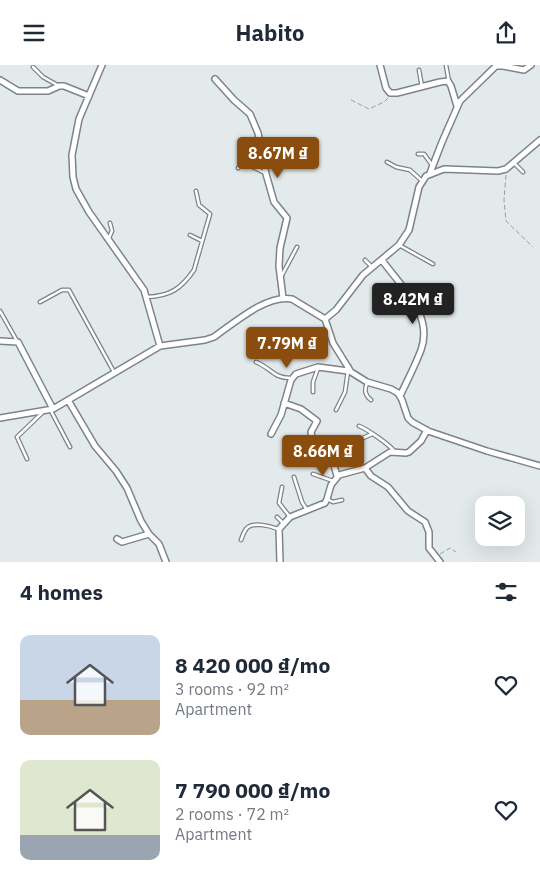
<!DOCTYPE html>
<meta charset="utf-8">
<style>
body{margin:0;font-family:"IBM Plex Sans",sans-serif;background:#f2f2f3;color:#1f2937;height:100vh;display:flex;flex-direction:column;font-size:19px;white-space:nowrap}
*{box-sizing:border-box;margin:0}
p{font-size:16px;color:#747a83}
.icon{flex:none;width:28px;height:28px;fill:none;stroke:currentColor;stroke-width:2;stroke-linecap:round;stroke-linejoin:round}
.map{position:relative;height:497px;overflow:hidden}
.details{display:flex;flex-direction:column;background:#fff;flex:1}
.details>*{flex:none}
.controls{position:absolute;left:475px;top:431px;display:grid;gap:10px}
.controls a{display:grid;place-items:center;width:50px;height:50px;border-radius:10px;background:#fff;box-shadow:0 5px 20px #0002;font-size:25px}
.price{position:absolute;translate:-50% -42px;padding:0 11px;border-radius:5px;background:#8a4d0e;color:#fff;font-size:16px;line-height:32px;filter:drop-shadow(0 1px 2px #0008)}
.price::after{content:'';position:absolute;left:50%;top:30px;width:15px;height:11px;margin-left:-8px;background:inherit;clip-path:polygon(0 0,100% 0,50% 100%)}
.price.on{background:#222;color:#fff}
ul{padding:0;list-style:none}
li{display:flex;align-items:center;gap:15px;height:125px;padding:0 20px}
li span{display:grid;place-items:center;flex:none;width:140px;height:100px;border-radius:10px;color:#555}
li>.icon{margin-inline-start:auto}
span .icon{width:60px;height:60px;fill:#fffc;stroke-width:1}
li b{font-size:21px}
h2{display:flex;justify-content:space-between;align-items:center;height:60px;padding:0 20px;font-size:21px}
header{display:flex;justify-content:space-between;align-items:center;height:65px;padding:0 20px;background:#fff;font-size:22px;font-weight:700}
.map>svg:first-child{display:block}
.lines{fill:none;stroke-linecap:round;stroke-linejoin:round}
.lane-casing{stroke:#7e8486;stroke-width:5}
.street-casing{stroke:#7e8486;stroke-width:8}
.path{stroke:#9aa0a1;stroke-width:1;stroke-dasharray:5 2.5;stroke-linecap:butt}
.lane{stroke:#fff;stroke-width:2.5}
.street{stroke:#fff;stroke-width:5}
</style>
<header><svg class="icon" aria-label="menu" viewBox="0 0 24 24"><path d="M4 6h16M4 12h16M4 18h16"/></svg>Habito<svg class="icon" aria-label="share" viewBox="0 0 24 24"><path d="M12 15V3M7 8l5-5 5 5M5 13v7h14v-7"/></svg></header>
<div class="map">
<svg width="540" height="497" viewBox="0 0 540 497">
<rect width="100%" height="100%" fill="#e3eaec"/>
<g class="lines">
<g class="lane-casing">
<path id="lane" d="M446,0L449,17
M33,2L43,12L59,21
M419,5L422,22
M418,89H424L432,100
M387,97L396,102L410,105L421,115
M514,98L523,107
M238,103L245,98L265,108
M190,170L202,176
M109,173L112,166L110,158
M399,180L433,199
M365,195L372,202
M281,212L297,182
M147,232C170,231 181,224 194,205L210,149L199,140L196,126
M40,237L62,225H69L114,307
M0,246L17,276
M256,297C271,303 273,313 290,313
M367,318C364,326 365,330 371,335
M313,327V317L318,303
M336,345L345,327L348,306
M51,346L70,382
M359,361C367,364 390,380 394,386
M363,373L372,369
M27,394L17,372L42,348
M313,409L333,416
M294,412L302,437L307,445
M282,422L279,438L290,452
M327,434L333,437L342,435
M277,452L283,458
M241,475C242,472 244,467 246,464C252,456 270,461 278,464"/>
</g>
<g class="street-casing">
<path id="street" d="M102,0L79,54L72,90L73,112L76,124L89,147L144,225L160,281
M380,0L386,23L390,28H397L440,17L448,16L451,21L457,41
M215,14L234,35L250,49L258,68L266,109L274,137L287,153L280,183L279,201L283,233
M0,15L18,26H48L59,21H64L89,31
M430,108L442,77L460,36L496,1H503L524,5L531,0
M382,195C400,221 434,249 421,285C415,301 407,316 400,331
M325,254L336,245L363,210L399,180L409,165L419,122L426,111L444,104L498,106L506,104L540,75
M0,276L18,277L53,344
M68,335L95,381L116,406L127,423L141,456L149,469L159,479L166,497
M284,338L301,344L317,356L311,367L313,377L320,389L332,393L337,411
M0,353L53,344L160,281L205,275L214,272C234,258 267,229 292,234L325,254L333,278L351,307L367,317L391,324L398,328L402,335L408,353L412,357L428,366L487,386L540,401
M271,369L281,350L291,315L296,309L318,302L348,306V302
M365,403L371,411L388,422L408,446L425,457L429,467V483L440,497
M117,474L122,477L149,469
M280,497L279,464L290,452L325,438L327,434L331,420L339,410L365,403L390,387L406,388L409,387L421,376L427,365"/>
</g>
<path class="path" d="M351,35L369,44L384,37L388,33
M506,110L504,135L506,156L533,182
M440,489L450,483L456,487"/>
<use href="#lane" class="lane"/>
<use href="#street" class="street"/>
</g>
</svg>
<div class="controls">
<a><svg class="icon" aria-label="layers" viewBox="0 0 24 24"><path d="M12 4l9 5-9 5-9-5zM3 14l9 5 9-5"/></svg></a>
</div>
<b class="price" style="left:278px;top:114px">8.67M ₫</b>
<b class="price on" style="left:413px;top:260px">8.42M ₫</b>
<b class="price" style="left:287px;top:304px">7.79M ₫</b>
<b class="price" style="left:323px;top:412px">8.66M ₫</b>
</div>
<section class="details">
<h2>4 homes<svg class="icon" aria-label="filters" viewBox="0 0 24 24"><path d="M4 7h16M4 17h16"/><circle cx="9" cy="7" r="2"/><circle cx="15" cy="17" r="2"/></svg></h2>
<ul>
<li><span style="background:linear-gradient(#c9d6e8 65%,#b9a48a 0)"><svg class="icon" aria-label="home" viewBox="0 0 24 24"><path d="M3 11l9-7 9 7M6 9v11h12V9"/></svg></span><div><b>8 420 000 ₫/mo</b><p>3 rooms · 92 m²</p><p>Apartment</p></div><svg class="icon" aria-label="heart" viewBox="0 0 24 24"><path d="M12 20l-8-8c-3-5 5-10 8-4 3-6 11-1 8 4z"/></svg></li>
<li><span style="background:linear-gradient(#dfe7d0 75%,#9aa5b1 0)"><svg class="icon" aria-label="home" viewBox="0 0 24 24"><path d="M3 11l9-7 9 7M6 9v11h12V9"/></svg></span><div><b>7 790 000 ₫/mo</b><p>2 rooms · 72 m²</p><p>Apartment</p></div><svg class="icon" aria-label="heart" viewBox="0 0 24 24"><path d="M12 20l-8-8c-3-5 5-10 8-4 3-6 11-1 8 4z"/></svg></li>
</ul>
</section>
